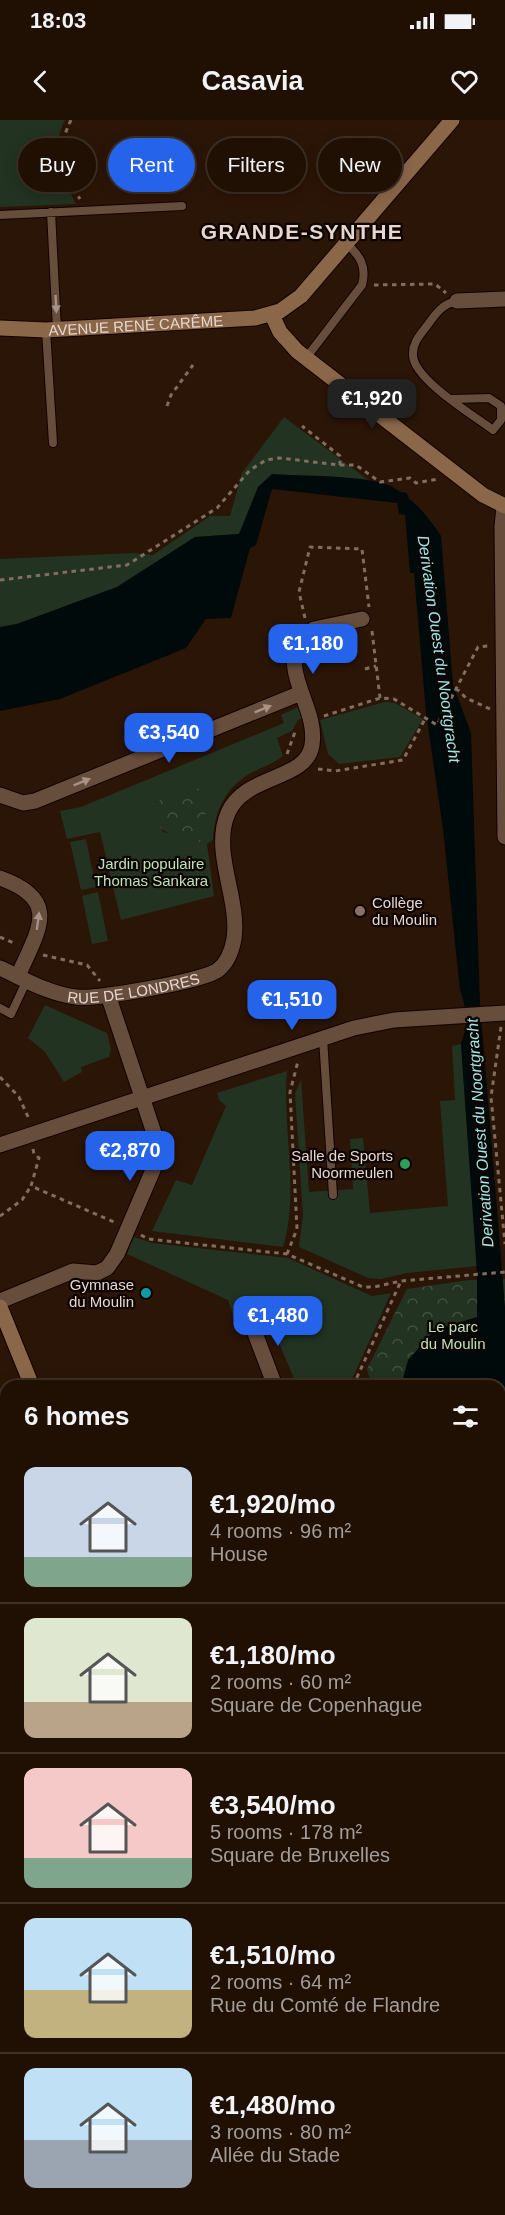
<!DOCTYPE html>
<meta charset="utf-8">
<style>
body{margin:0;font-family:Helvetica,sans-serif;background:#28190e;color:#f1f3f6;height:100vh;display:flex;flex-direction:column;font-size:22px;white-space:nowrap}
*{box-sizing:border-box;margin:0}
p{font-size:20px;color:#a29d9a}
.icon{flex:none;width:33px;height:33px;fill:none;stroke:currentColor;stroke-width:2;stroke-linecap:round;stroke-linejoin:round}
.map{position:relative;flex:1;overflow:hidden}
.side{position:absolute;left:0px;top:1260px;width:506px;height:836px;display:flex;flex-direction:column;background:#201004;border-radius:18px 18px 0 0;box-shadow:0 3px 15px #0003,0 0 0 2px #3d3026}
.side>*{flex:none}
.banner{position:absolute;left:18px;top:18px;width:470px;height:54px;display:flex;gap:12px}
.price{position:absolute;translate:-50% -51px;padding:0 14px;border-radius:12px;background:#2563eb;color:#fff;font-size:20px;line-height:39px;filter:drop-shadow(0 2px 3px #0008)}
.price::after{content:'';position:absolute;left:50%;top:36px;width:18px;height:14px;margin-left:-9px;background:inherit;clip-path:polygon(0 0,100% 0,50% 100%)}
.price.selected{background:#222;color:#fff}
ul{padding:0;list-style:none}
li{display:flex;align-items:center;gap:18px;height:150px;padding:0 24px}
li+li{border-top:2px solid #3d3026}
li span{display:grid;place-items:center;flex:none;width:168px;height:120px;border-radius:12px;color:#555}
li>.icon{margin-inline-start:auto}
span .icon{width:72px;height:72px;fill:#fffc;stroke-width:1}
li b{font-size:26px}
h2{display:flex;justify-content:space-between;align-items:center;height:72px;padding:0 24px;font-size:26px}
.tag{padding:0 21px;border-radius:27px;background:#201004;box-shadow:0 3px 15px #0003,0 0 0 2px #3d3026;font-size:21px;line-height:54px}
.tag.selected{background:#2563eb;color:#fff}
.status{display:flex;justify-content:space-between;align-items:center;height:42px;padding:0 30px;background:#201004;direction:ltr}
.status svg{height:16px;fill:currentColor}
header{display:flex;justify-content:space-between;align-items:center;height:78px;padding:0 24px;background:#201004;font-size:27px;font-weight:600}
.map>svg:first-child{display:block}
.green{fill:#223321;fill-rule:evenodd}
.park{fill:url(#park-crowns)}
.water{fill:#000a0b}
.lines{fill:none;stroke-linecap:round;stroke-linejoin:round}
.stream{stroke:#000a0b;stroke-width:5}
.lane-casing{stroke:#120200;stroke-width:10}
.street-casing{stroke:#120200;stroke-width:17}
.secondary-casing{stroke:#120200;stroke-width:17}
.path{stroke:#816d61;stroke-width:3;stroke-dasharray:4.5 4.5;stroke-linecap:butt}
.lane{stroke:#674d3c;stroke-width:8}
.street{stroke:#674d3c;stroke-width:15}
.secondary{stroke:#8b6749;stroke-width:15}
.oneway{fill:#a89285}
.education-dot{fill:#8d6e63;stroke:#0d0401;stroke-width:2}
.leisure-dot{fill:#2e9e5b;stroke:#0d0401;stroke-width:2}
.culture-dot{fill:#0f9aa8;stroke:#0d0401;stroke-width:2}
.labels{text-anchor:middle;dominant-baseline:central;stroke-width:4.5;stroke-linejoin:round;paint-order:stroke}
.street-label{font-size:15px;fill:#e8d7ce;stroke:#0d0401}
.park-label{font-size:15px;fill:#bbe3b8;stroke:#0d0401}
.poi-label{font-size:15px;fill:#e8d7ce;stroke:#0d0401;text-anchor:end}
.water-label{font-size:16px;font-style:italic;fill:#9de5e9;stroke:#0d0401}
.district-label{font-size:21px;font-weight:bold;letter-spacing:1.5px;fill:#e8d7ce;stroke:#0d0401}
</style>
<div class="status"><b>18:03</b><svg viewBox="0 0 49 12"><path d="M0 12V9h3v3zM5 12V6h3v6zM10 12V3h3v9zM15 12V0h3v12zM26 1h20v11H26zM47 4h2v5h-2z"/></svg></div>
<header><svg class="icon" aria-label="back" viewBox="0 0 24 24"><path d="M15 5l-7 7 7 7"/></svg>Casavia<svg class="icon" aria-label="heart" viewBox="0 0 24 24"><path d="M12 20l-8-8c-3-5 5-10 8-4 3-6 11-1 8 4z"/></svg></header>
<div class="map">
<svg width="505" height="2095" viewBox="0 0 505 2095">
<defs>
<pattern id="park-crowns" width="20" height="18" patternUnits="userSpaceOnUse" patternTransform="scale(1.5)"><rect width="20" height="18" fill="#223321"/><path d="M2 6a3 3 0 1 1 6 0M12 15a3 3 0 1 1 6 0" fill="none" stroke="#425040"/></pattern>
</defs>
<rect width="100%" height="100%" fill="#2b1506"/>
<path class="green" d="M0,0H65C50,31 61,55 76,84L0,87Z
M284,297L371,362L336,358L258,367L240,414L195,417L117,467L17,504L0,507V439L133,433L153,435L210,396H230L242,353Z
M385,582L395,583L423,599L400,637L339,644L328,634L320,600Z
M298,587L303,598L298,600L292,611L277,618L283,636C271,646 254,649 242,659C222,673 214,697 213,720L207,724L214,776L121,800L100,712L67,719L60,691L81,687L284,603L281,595ZM191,666L214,678L206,692L199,722L163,712L150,685Z
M86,719L96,767L81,770L70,722Z
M98,772L108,821L92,824L82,776Z
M45,885L107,913L111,930L109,937L81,947L82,952L64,962L45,932L28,918Z
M461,924L477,1146L407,1153L381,1159L368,1158L299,1127L303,1095L295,974L301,959L309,1072L353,1069L350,1019L363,1018L370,1093L448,1086L440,981L455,980L452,926Z
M287,951C282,1009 300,1071 283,1127L152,1111L176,1060L192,1065L226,986L219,980L217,973Z
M134,1117L152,1123L288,1138L372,1176L391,1173L349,1266H297L264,1187L234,1198L228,1180L127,1134Z
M112,2090H390L392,2095H95Z"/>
<path class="park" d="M192,665L215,678L206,692L200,722C172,715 157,716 150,685Z
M505,1159V1365L500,1362V1266H372L367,1249L407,1169L469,1160Z"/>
<path class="water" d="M272,354C300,356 363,355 388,365C409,374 429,397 441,416L453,565L471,613L480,883L505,1187V1352L500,1349V1266H401L408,1240L435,1210L477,1197V1153L461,924C468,906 467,888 460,870L443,709L426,593L414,453H410L405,395L399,394L397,383L272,369L256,425L250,428L231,498L206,499L186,528L60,579L0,591V507L17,504L117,467L195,417L239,414L258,367Z"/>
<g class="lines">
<path class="stream" d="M395,374L405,375L408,386"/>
<g class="lane-casing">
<path id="lane" d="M51,92L57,209
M0,95L182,86
M46,210L53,323
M306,238L362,165C367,146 360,136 347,124
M452,279L489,278L501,286V300L493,310C473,295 415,260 413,236C412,224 419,216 426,207C435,195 441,184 457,181
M0,888L11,894L27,860
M323,918L333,1075
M500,1371L505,1374
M0,1727L6,1728
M0,1813L6,1810"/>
</g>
<g class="street-casing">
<g id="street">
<path d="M457,181L505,179"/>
<path d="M504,386L502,407L505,717"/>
<path d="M0,675L23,683L35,681L301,573"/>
<path d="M0,758C62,780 38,810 18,856"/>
<path id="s1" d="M0,848C24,859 49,874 76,877C94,880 204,861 218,850C227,843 232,830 234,819C240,778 211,732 228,693C244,654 307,661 312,625C318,588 282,557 299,520L314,509L362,499"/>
<path d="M0,1025L354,908L394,900L505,893"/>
<path d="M0,1181L73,1151L97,1153L107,1148L117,1134L153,1050L157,1036L154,1013L108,875"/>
<path d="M250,1200L275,1266"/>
<path d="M0,1319L6,1317"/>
<path d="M500,1512H505"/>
<path d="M500,1655L505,1653"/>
<path d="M500,1931L505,1929"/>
<path d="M0,2088H6"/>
<path d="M17,2090H40"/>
<path d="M434,2090L436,2095"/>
</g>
</g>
<g class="secondary-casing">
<g id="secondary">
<path d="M272,195L280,212L297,231L483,375L505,386"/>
<path id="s2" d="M0,208L46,210L255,198L280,191L301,176L452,0"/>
<path d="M0,1187L32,1266"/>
<path d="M500,1815L505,1819"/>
<path d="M0,1989L6,1988"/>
</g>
</g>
<path class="path" d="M71,0C56,29 63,54 80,79
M374,165L435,164L446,173
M167,286L171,275L193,245
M340,345H356L380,362L410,358L416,363L438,359
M0,460L127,445L217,388L250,350L266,340L279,338L340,345V336L302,306
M305,498L299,472L310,427L362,429L369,487
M372,511L380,578
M365,549L376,546
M456,568L466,578L490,589
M324,596L380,578L394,579L437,605L478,527L488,526
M287,634L295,612
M318,649L335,651L403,640L425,599
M0,817L16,824
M43,835L87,845L100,861
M501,907L491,977L505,1124
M0,957L19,977L29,999
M33,1029L34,1034L39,1038L31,1066L114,1102
M0,1096L22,1080L31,1066
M141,1115L148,1119L287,1134L363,1167H374L401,1161L505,1152
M287,1134L297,1109L290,972L298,941
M353,1266L401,1161
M0,1297L6,1295
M1,1483L6,1488
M76,2095L92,2090"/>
<use href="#lane" class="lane"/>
<use href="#street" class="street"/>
<use href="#secondary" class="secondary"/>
</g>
<defs><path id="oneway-solid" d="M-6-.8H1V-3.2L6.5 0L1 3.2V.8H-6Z" transform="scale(1.5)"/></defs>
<g class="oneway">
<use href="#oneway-solid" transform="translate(56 184) rotate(87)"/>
<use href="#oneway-solid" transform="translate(263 589) rotate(-22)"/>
<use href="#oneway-solid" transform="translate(82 662) rotate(-22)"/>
<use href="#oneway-solid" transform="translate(38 801) rotate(-82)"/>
</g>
<circle class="education-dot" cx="360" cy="791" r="6"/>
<circle class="leisure-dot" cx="405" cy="1044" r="6"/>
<circle class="culture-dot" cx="146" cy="1173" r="6"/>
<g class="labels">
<g class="street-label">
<text stroke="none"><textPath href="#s2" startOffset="136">AVENUE RENÉ CARÊME</textPath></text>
<text stroke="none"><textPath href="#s1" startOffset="140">RUE DE LONDRES</textPath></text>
</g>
<g class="park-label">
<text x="151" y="743">Jardin populaire<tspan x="151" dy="17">Thomas Sankara</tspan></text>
<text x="453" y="1206">Le parc<tspan x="453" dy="17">du Moulin</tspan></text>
</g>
<g class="poi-label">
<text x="372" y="782" text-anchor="start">Collège<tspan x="372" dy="17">du Moulin</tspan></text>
<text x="393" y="1035">Salle de Sports<tspan x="393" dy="17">Noormeulen</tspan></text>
<text x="134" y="1164">Gymnase<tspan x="134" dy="17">du Moulin</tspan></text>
</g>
<g class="water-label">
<text transform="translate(439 529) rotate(82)">Derivation Ouest du Noortgracht</text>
<text transform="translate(480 1013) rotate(-94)">Derivation Ouest du Noortgracht</text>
</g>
<g class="district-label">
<text x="302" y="111">GRANDE-SYNTHE</text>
</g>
</g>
</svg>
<b class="price selected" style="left:372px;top:310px">€1,920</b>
<b class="price" style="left:313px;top:555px">€1,180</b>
<b class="price" style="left:169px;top:644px">€3,540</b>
<b class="price" style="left:292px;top:911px">€1,510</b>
<b class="price" style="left:130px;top:1062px">€2,870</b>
<b class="price" style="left:278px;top:1227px">€1,480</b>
<div class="banner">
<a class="tag">Buy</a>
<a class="tag selected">Rent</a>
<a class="tag">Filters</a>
<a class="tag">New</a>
</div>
<section class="side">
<h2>6 homes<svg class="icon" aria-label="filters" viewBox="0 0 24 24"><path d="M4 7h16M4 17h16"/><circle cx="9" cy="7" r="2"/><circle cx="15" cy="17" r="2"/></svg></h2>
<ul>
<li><span style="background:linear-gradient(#c9d6e8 75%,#7fa58c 0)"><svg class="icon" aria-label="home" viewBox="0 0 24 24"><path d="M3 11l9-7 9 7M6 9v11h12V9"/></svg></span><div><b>€1,920/mo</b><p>4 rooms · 96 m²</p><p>House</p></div></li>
<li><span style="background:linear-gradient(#dfe7d0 70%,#b9a48a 0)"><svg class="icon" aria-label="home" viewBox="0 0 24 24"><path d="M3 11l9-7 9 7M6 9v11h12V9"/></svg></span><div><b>€1,180/mo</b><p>2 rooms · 60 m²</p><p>Square de Copenhague</p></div></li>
<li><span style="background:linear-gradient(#f6c9c9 75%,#7fa58c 0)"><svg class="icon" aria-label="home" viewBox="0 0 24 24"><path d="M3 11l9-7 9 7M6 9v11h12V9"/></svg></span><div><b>€3,540/mo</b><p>5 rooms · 178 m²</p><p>Square de Bruxelles</p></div></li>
<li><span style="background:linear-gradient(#bfe0f5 60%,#c2b280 0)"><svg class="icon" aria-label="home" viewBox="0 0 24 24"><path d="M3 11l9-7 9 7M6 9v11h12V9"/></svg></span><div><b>€1,510/mo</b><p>2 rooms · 64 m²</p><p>Rue du Comté de Flandre</p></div></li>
<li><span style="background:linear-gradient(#bfe0f5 60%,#9aa5b1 0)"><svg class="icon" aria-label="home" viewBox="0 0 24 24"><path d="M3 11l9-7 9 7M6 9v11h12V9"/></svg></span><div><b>€1,480/mo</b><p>3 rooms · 80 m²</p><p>Allée du Stade</p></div></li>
</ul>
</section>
</div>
